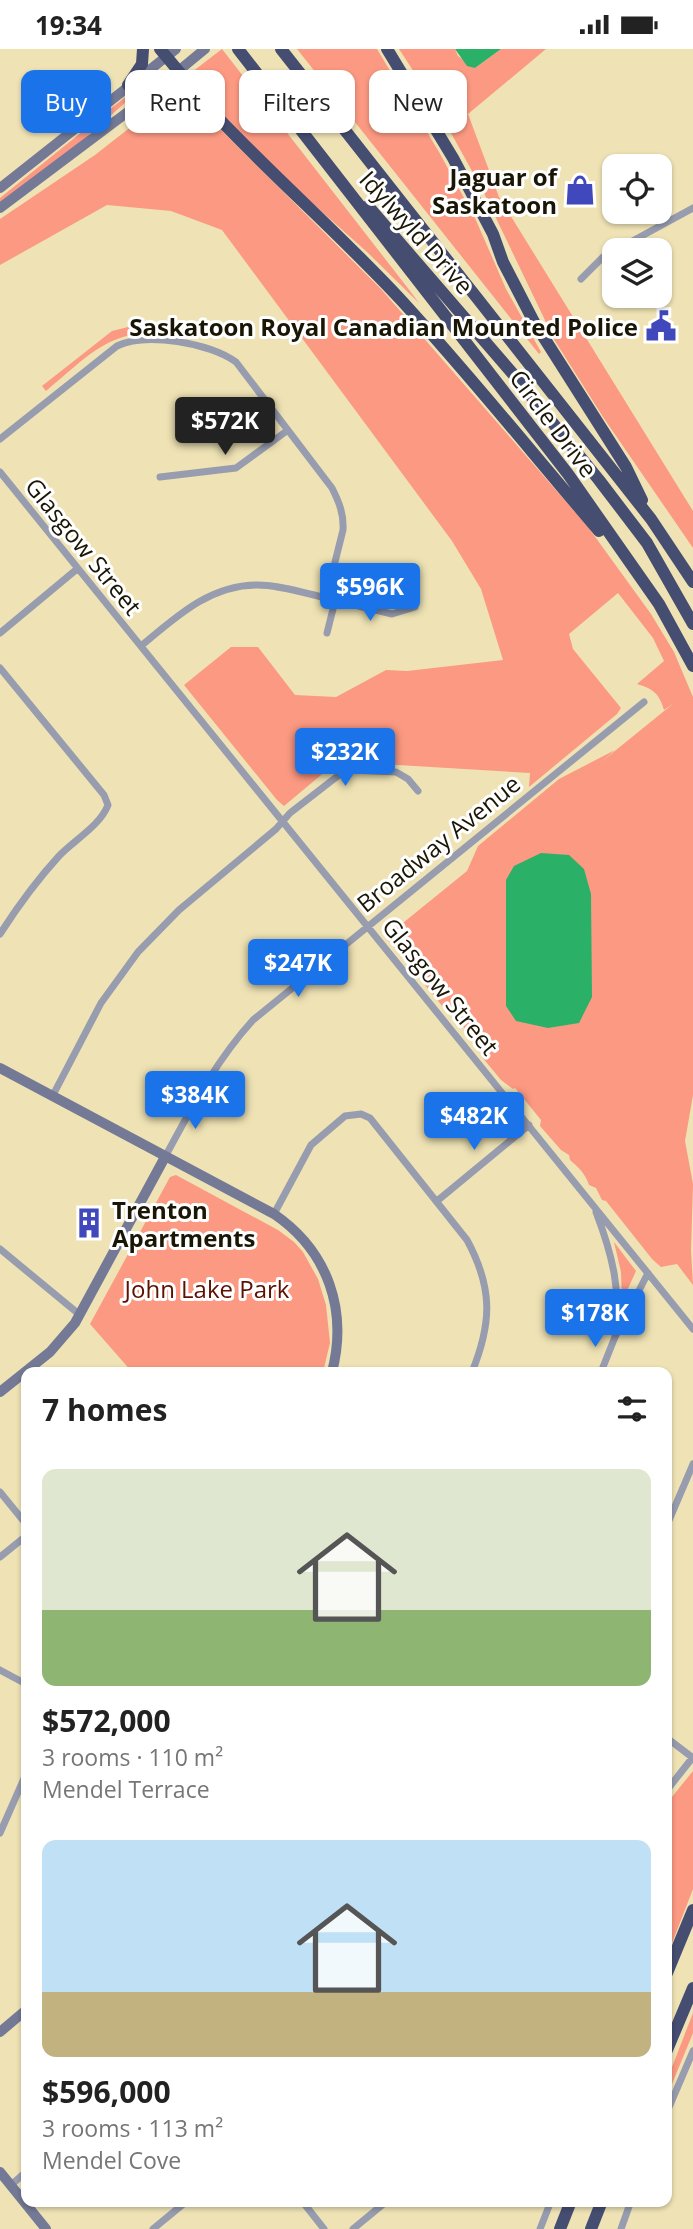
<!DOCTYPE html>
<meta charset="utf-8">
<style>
body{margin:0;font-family:"Open Sans",sans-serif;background:#f6f6f6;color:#222;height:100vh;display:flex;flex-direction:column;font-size:26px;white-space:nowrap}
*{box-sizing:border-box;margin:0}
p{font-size:23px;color:#767676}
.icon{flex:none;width:38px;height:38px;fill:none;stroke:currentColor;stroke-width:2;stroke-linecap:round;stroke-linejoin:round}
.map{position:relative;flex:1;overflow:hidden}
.side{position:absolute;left:21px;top:1318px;width:651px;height:840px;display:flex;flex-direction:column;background:#fff;border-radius:14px;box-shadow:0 2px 5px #0004}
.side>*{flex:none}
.hud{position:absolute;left:21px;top:21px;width:651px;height:63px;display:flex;gap:14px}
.tools{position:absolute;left:602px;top:105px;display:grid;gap:14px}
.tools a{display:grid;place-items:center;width:70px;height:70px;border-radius:14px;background:#fff;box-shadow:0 2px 5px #0004;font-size:35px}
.price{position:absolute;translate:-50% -60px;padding:0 16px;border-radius:7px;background:#1a73e8;color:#fff;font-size:23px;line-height:46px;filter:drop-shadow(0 2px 4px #0008)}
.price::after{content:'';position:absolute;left:50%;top:42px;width:21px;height:16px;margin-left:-10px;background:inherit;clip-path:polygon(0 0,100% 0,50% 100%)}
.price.active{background:#222;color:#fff}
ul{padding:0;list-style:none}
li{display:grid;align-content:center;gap:14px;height:371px;padding:0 21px}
li span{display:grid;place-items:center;height:217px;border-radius:14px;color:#555}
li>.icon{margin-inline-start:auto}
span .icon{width:126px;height:126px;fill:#fffc;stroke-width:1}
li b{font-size:30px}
h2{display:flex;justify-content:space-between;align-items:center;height:84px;padding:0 21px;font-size:30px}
.chip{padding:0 24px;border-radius:14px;background:#fff;box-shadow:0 2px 5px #0004;font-size:24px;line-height:63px}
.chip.active{background:#1a73e8;color:#fff}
.status{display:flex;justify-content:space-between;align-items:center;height:49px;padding:0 35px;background:#fff;direction:ltr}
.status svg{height:19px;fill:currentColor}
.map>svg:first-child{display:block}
.green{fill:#fc9982}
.water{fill:#2bb068}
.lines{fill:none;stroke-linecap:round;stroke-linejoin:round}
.street{stroke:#979caf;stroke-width:7}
.secondary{stroke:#747a95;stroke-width:10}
.highway{stroke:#454d71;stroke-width:12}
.labels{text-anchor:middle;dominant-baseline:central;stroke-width:6;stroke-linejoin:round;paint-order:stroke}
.poi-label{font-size:24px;font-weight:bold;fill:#1a1605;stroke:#fff;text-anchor:end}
.street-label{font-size:24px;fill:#1a1605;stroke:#fff}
.park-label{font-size:24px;fill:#5c1101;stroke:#fff}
</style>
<div class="status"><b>19:34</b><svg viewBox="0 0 49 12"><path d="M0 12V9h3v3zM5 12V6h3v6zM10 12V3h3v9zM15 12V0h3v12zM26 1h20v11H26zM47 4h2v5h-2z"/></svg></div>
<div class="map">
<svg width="693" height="2180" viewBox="0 0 693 2180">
<rect width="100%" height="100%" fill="#efe3b5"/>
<path class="green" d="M222,0L407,238L419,254L367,203L274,120L192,35L190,27L192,23Z
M297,0H377L439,103L475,169L506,240L541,303L539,305Z
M399,0H455L458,7L475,19L501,0H546L468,65L499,148L693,462V499L603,368L555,292L483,142L435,55Z
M162,21L73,100L0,154V149L150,28Z
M170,53L193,55L210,70L381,240L588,478L651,565L674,603L693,648V1046L685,1092L693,1135L691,1201L693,1236L677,1215L661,1218L652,1210L606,1152L602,1151L596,1139L589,1136C585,1124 579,1119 570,1111L569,1106L561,1101L540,1077L541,1071L515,1039L513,1040L501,1031L482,1008L483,1002L450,961L447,963L385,887L386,883L390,879L393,882L467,822L478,797L559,730L615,701L600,714L674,654L664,661C659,644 653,640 637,635L664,612L653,589L618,544L569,585L573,600L621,659L617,665L529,738L530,724L348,713L333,716L284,757L277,751L184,636L231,598H258L295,646L336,648L386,621L407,622L503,611L481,540L452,492L222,181L171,162L107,156L0,216V170L95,106L146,66Z
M148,273L168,275L167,284C108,280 89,307 46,342L42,337L112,282Z
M176,1126L278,1181L294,1193L303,1203L318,1230L326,1256L330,1294L323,1323H132L90,1275L170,1128Z
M614,1193L636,1222L622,1253L621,1223Z
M693,1722V1840L667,1907V1754Z
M693,1964V1984L667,2047V2031Z"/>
<path class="water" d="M455,0H501L475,19L467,17Z
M541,804L569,806L584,820L591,845L592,948L579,974L548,979L516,972L506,957V831L514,817Z"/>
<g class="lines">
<path class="street" d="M616,201L693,159
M581,230L603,208L614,202
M0,390L117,297C146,283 210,294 236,313L332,439C339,453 344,465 343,481L326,549C305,544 279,536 257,536C209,536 175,569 141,597
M0,423L693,1280
M160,428L236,419L288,381
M326,549L392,565L415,558
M0,584L77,520
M327,584L335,552
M0,619L104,746L108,756C100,777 74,791 59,807C37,831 18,857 0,885
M52,1048L101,954L138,903L179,861L276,780L290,764L339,726L352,721L396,723L408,730L418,742
M165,1108C192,1058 215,1013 253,971L644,653
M437,1152L529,1076
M596,1163C612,1205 622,1243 615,1288
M274,1165L311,1096L345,1067L361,1065L370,1069L467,1191C493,1239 492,1274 472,1323
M0,1200L80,1266
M601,1323L615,1288L648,1224
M0,1443L26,1475
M667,1476L693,1415
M0,1508L26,1487
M0,1621L26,1635
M667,1689L693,1709
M667,1741L693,1708
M0,1784L26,1725
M667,2063L693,2002
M11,2136L26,2123
M302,2152L324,2180
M153,2180L187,2152
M353,2180L387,2152
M540,2180L551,2152
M621,2180L631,2152"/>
<path class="secondary" d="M148,47L205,0
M0,139L176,0
M0,159L137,56
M0,1019L274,1165C328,1202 348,1261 332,1323
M0,1343L50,1303L75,1274L165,1108
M0,1983L26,1961
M0,2123L46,2180"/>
<path class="highway" d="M160,0L201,49
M238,0L568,425L659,555L693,617
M281,0L651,470L693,533
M387,0L453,109L493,185L503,213L534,273L626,418L642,451
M128,36L142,15L143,0
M132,60C162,43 174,33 205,55C268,123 338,183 401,251C469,325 533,405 599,482
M368,157L513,325L599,431L647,494L693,575
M667,1924L693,1861
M667,2001L693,1939
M560,2180L571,2152
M591,2180L602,2152"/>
</g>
<defs>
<g id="shop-bare" transform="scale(2.415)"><path d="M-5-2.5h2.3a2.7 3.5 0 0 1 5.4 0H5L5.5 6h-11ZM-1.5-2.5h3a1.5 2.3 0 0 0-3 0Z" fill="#4048bc" stroke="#fff" stroke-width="2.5" paint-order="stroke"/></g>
<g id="civic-bare" transform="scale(2.415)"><path d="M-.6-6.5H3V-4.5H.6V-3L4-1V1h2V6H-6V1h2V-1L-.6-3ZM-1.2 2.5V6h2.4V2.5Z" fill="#4048bc" stroke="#fff" stroke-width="2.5" paint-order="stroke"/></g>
<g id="building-bare" transform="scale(2.415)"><path d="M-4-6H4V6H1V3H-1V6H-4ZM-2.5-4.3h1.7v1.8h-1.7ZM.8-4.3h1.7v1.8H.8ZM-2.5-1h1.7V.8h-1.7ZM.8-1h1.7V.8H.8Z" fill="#4048bc" stroke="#fff" stroke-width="2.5" paint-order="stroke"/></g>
</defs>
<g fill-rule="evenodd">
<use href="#shop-bare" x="580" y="141"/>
<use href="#civic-bare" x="661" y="277"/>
<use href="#building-bare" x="89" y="1174"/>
</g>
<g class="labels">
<g class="poi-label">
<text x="557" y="127">Jaguar of<tspan x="557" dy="28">Saskatoon</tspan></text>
<text x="638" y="277">Saskatoon Royal Canadian Mounted Police</text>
<text x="112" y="1160" text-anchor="start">Trenton<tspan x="112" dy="28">Apartments</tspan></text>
</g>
<g class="street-label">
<text transform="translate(417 183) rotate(48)">Idylwyld Drive</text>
<text transform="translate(554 374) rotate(53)">Circle Drive</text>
<text transform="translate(84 497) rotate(51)">Glasgow Street</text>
<text transform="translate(438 794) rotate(-39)">Broadway Avenue</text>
<text transform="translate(441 937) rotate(51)">Glasgow Street</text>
</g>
<g class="park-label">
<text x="207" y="1239">John Lake Park</text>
</g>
</g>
</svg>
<div class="tools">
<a><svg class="icon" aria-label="locate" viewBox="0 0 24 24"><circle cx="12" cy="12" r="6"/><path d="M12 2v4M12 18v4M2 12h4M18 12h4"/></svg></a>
<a><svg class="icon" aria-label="layers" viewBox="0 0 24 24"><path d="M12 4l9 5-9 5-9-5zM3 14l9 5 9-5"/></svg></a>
</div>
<b class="price active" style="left:225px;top:408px">$572K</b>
<b class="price" style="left:370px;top:574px">$596K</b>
<b class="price" style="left:345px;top:739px">$232K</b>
<b class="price" style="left:298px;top:950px">$247K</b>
<b class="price" style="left:195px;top:1082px">$384K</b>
<b class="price" style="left:474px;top:1103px">$482K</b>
<b class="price" style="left:595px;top:1300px">$178K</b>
<div class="hud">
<a class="chip active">Buy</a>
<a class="chip">Rent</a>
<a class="chip">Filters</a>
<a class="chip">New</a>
</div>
<section class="side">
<h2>7 homes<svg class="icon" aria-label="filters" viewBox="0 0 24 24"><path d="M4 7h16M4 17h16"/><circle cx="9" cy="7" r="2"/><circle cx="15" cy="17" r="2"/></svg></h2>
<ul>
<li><span style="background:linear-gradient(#dfe7d0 65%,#8fb573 0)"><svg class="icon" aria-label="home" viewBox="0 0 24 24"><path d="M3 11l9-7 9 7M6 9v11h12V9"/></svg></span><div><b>$572,000</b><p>3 rooms · 110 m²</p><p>Mendel Terrace</p></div></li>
<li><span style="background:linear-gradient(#bfe0f5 70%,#c2b280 0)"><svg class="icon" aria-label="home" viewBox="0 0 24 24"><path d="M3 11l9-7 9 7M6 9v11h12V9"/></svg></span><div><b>$596,000</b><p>3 rooms · 113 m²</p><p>Mendel Cove</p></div></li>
</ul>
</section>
</div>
